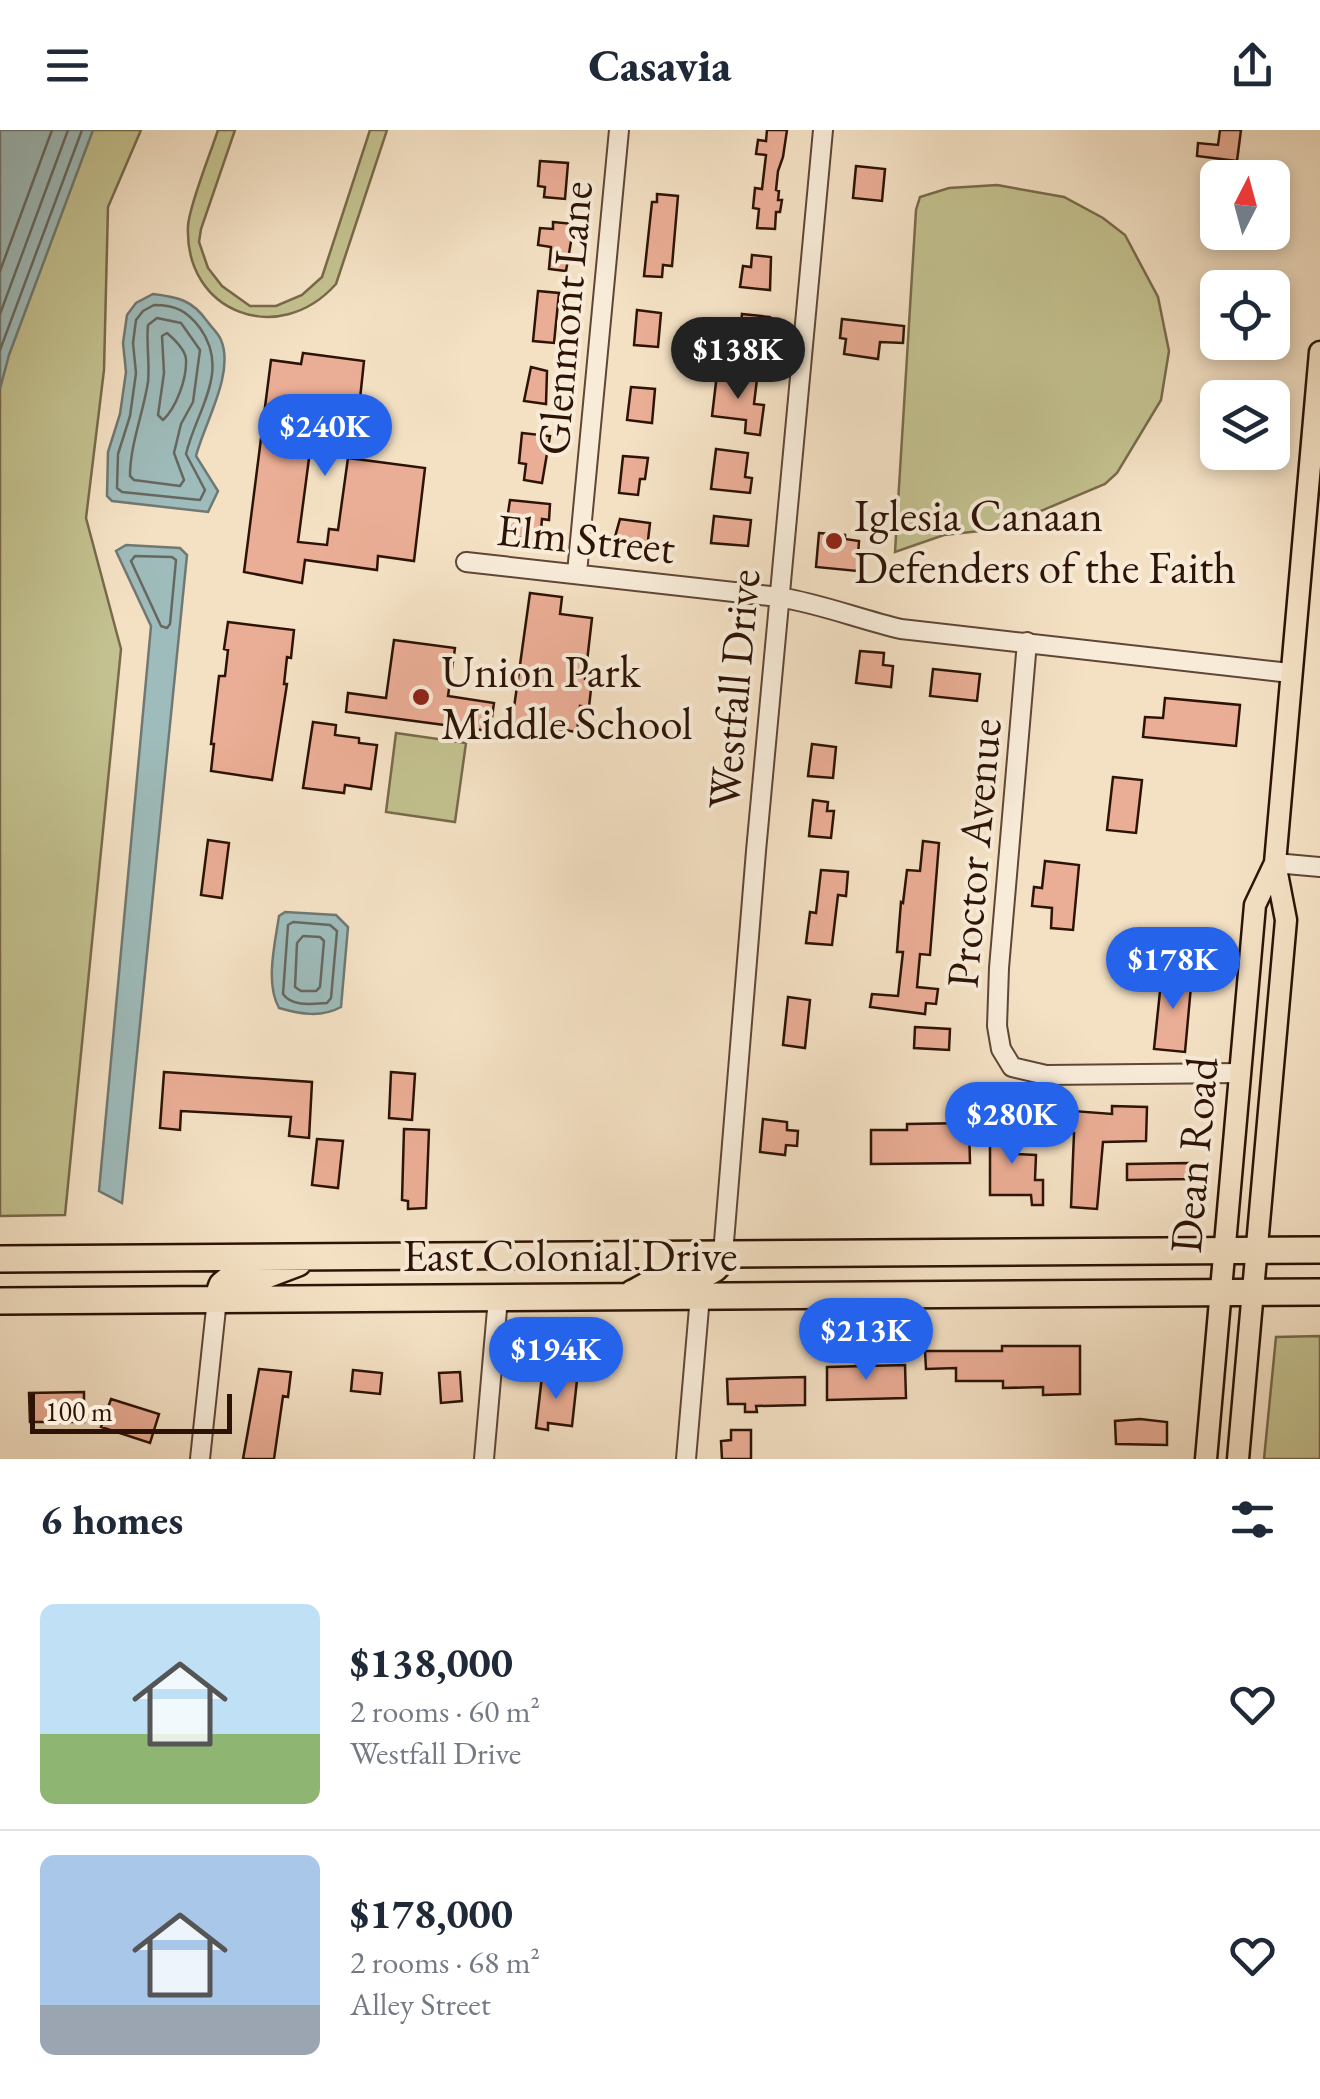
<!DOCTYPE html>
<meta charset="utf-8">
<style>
body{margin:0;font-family:"EB Garamond",serif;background:#f6f6f7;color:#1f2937;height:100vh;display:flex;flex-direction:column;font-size:38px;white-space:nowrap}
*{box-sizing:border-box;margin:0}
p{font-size:32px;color:#747a83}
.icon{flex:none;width:55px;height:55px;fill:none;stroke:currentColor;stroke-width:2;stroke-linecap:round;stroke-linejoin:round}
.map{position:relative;height:1329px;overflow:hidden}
.panel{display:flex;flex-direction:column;background:#fff;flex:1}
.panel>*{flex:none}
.needle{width:65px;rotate:6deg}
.buttons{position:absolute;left:1200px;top:30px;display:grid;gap:20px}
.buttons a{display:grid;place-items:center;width:90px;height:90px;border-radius:15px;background:#fff;box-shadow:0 5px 15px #0003;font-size:50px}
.scale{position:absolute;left:30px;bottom:25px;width:202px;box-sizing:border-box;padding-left:10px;border:5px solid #2d1306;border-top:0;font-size:28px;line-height:35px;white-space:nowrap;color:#2d1306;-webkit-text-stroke:8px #f8ecd9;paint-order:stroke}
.price{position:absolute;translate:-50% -85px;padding:0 22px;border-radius:35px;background:#2563eb;color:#fff;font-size:32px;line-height:65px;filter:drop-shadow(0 2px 5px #0008)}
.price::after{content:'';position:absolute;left:50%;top:60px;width:30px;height:22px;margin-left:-15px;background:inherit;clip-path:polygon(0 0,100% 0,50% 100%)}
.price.on{background:#222;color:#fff}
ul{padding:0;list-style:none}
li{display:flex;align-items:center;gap:30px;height:250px;padding:0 40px}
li+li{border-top:2px solid #e0e1e3}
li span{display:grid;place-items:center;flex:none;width:280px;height:200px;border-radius:15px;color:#555}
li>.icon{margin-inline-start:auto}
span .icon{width:120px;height:120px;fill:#fffc;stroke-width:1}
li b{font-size:42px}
h2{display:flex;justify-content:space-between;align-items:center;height:120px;padding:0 40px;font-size:42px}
header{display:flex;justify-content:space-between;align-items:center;height:130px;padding:0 40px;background:#fff;font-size:45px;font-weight:800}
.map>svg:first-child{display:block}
.green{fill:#c3c18f;stroke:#786a4a;stroke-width:2.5}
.water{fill:#9ebcbb;stroke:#717873;stroke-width:2.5}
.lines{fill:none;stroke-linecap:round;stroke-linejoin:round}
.shore{stroke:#666860;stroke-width:2.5}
.building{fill:#eaad95;stroke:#2d1306;stroke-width:2.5}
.minor-casing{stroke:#5f4636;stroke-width:22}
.major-casing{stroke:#2d1306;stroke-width:25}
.highway-casing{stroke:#2d1306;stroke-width:30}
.minor{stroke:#f8ecd9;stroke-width:18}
.major{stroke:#f4e1c4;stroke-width:20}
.highway{stroke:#f4e1c4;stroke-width:25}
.poi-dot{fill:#8f2418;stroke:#f8ecd9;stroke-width:4}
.labels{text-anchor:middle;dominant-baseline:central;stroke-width:8;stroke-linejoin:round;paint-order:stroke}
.street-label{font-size:45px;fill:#2d1306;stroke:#f8ecd9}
.poi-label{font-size:45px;fill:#2d1306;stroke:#f8ecd9;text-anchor:start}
</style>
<header><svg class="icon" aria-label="menu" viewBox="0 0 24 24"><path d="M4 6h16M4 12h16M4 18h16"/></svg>Casavia<svg class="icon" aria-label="share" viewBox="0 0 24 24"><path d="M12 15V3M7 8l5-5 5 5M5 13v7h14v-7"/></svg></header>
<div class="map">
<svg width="1320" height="1329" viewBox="0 0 1320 1329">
<rect width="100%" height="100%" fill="#f4e1c4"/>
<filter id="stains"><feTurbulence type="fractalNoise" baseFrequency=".002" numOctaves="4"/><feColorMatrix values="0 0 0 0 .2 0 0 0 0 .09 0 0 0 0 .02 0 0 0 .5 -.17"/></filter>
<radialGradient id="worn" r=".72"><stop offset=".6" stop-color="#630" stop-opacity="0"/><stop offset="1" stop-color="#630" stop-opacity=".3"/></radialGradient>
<path class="green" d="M0,0H141L108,77L104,240L86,388L121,519L65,1085L0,1086Z
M218,0H235L201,99L199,112L208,138L222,156L250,176H276L302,165L322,147L370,0H387L336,154C279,218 184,183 188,96C189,76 211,22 218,0Z
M997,55L1064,67L1103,88L1125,105L1158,167L1169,221L1161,270L1117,343L1105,354L998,399L944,405L895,422L916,80L920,67L949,58Z
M396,603L466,613L455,692L386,682Z
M1320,1206V1329H1264L1276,1207Z"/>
<path class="water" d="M0,0H93L9,225L0,259Z
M153,164C178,167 192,170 207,191C211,197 219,204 221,210C235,243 204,294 196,326L218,361L208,382L112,371L107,366L108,322L120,284L126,242L123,213L127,185L136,173Z
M126,415L180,418L187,425L122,1073L99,1061L151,496L116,421Z
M285,782L336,785L348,797L341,877C321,888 300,884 279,878C265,853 275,814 279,786Z"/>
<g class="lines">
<path class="shore" d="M0,141L52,0
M154,175C176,175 187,181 200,198C231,241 196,281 186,324L205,360L200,370L122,362L117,358L118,324L130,286L136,243L133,213L136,190L143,181Z
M0,184L68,0
M157,188L181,193L200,220L193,272L181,294L174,323L184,350L180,356L134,350L130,346C130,315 143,284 148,252C150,233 146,214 148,195Z
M167,203C174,209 185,220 186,229C187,249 176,278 163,290L158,285L164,243L162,206Z
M0,220L82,0
M135,426L172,427L176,430L170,494L167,498L161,496L131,431Z
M293,792L330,795L337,801L331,868L327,873C312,874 292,877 283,864L288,795Z
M303,806L320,807L324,811L320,857L316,861H301L295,857L297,813Z"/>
</g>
<path class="building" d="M767,0H787L783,27L778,41L776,60L779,61L778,70H782L780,82H776L775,99L757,98L759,79L753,78L755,58L762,59L766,25L756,24L758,10L766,11Z
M1220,0H1241L1237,31L1197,26L1198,13L1218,15Z
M540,31L568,33L565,69L544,67L545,57L538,56Z
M856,36L885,39L882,71L853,68Z
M657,64L678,66L672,136L663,135L662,147L644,146L652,72H657Z
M553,92L574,94L566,141L549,139L551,117L538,115L540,98L553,99Z
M752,125L771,127L770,160L740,157L743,136L751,137Z
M538,161L559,163L554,213L533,211Z
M637,180L661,183L658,217L634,215Z
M742,184L770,187L769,205L760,204L758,227L738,225Z
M842,189L904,196L903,213L880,212L878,229L844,224L846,209L840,208Z
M303,223L364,231L358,288L315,283L298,412L327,415L329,399L338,400L348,328L425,338L414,431L378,426L377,440L305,430L302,453L244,442L271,230L301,234Z
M531,237L547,241L546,274L524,271Z
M717,244L757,249L754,274L764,275L760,305L745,303L746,290L712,286Z
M631,257L655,259L652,293L627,290Z
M522,303L550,306L542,353L524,350L526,334L519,333Z
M716,319L748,323L745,347L752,348L750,363L711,359Z
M623,326L648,328L645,349H640L638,365L619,363Z
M510,370L550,374L549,390L542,389L540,410L514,407V397L506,396Z
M714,386L751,390L748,416L711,413Z
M620,389L650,393L647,419L613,414Z
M819,403L845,405V409L859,411L857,441L816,437Z
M530,463L562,467L560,484L592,488L585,549L592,550L589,577L580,576L577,602L512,592Z
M228,492L294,500L291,528L287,527L284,554H287L272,650L211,641L214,614H211L219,546H225L228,520L224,519Z
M394,510L455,518L448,566L494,573L490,601L346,582L348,563L386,568Z
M860,521L884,523L883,535L893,536L891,557L856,553Z
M933,539L980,544L977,571L930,566Z
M1165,568L1240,575L1236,616L1143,607L1145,587L1163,588Z
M313,592L336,595L335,605L359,608V613L377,615L371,659L345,655L344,663L303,658Z
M812,614L836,617L833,648L808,646Z
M1113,647L1142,650L1136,703L1107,700Z
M813,670L828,672L827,681H834L831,708L809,706Z
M208,710L229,713L222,768L201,765Z
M923,711L939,713L930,825L920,824L917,857L938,859L936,874L926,873L925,884L870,877L872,864L898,866L903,822H897L901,772L903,773L907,740L920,741Z
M1045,731L1079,735L1073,800L1051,798L1052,778L1032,776L1034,757L1042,758Z
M821,740L848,742L846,766L838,765L832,815L806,813L810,782L816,783Z
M1162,842L1192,845L1185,922L1154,919Z
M788,867L810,870L805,918L783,915Z
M915,897L950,899L949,920L914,918Z
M164,942L312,952L309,1008L289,1006L291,987L181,981L180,1000L160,998Z
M391,942L415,944L412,990L389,988Z
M1112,976L1147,977L1146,1011L1103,1012L1097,1079L1071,1077L1074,1003H1047V979L1112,984Z
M763,989L787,992V1000L798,1001L797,1016L786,1015L785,1025L760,1022Z
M969,993L970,1033L871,1034V1000H907V994Z
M990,996H1015V1024L1036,1025L1035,1050H1043V1075H1032L1031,1065H990Z
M404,999L429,1000L426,1078L408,1079V1071L402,1070Z
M317,1009L343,1011L338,1058L312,1055Z
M1189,1033L1190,1049L1127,1050V1034Z
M1002,1216H1080V1264L1043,1265V1257L1003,1258V1251H956V1238L926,1239L925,1221H1002Z
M905,1235L906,1268L827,1270V1237Z
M259,1239L291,1242L288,1267L283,1266L274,1329H243Z
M353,1240L382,1243L380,1264L351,1261Z
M460,1242L462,1271L441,1273L439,1243Z
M542,1246L577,1250L572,1296L548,1293V1300L536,1298Z
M805,1247V1275L756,1276L757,1282H745V1274H728L727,1249Z
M84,1262V1292H30L29,1263Z
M111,1269L159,1284L150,1313L101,1297Z
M1140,1289L1167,1292V1315L1116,1314L1115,1291Z
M731,1300H751V1329H722L721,1311L731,1310Z"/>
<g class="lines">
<g class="minor-casing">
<path id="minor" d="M466,432L779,467C821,474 859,489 901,499L1290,543
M577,443L619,0
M1027,512L999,838L997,896L1001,919L1012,937L1046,945L1240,943
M1275,733L1320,737
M723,1124L756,721L823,0
M200,1329L217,1169
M484,1329L498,1168
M686,1329L700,1166"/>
</g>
<g class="major-casing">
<path id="major" d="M1206,1329L1255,775L1275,733
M1238,1329L1286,790L1275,733L1320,222"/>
</g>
<g class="highway-casing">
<path id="highway" d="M0,1129L1320,1120
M633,1163C645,1157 657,1149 670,1145C692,1139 715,1153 723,1124
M217,1169L222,1155L228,1150L261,1147L298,1133
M0,1171L1320,1162"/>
</g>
<use href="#minor" class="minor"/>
<use href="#major" class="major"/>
<use href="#highway" class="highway"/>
</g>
<g class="poi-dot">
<circle cx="834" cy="411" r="10"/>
<circle cx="421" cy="567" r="10"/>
</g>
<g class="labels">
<g class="street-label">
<text transform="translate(564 188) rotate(-85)">Glenmont Lane</text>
<text transform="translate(586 408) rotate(6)">Elm Street</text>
<text transform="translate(733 559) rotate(-85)">Westfall Drive</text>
<text transform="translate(973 723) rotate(-85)">Proctor Avenue</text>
<text transform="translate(1193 1025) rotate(-85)">Dean Road</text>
<text x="570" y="1125">East Colonial Drive</text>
</g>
<g class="poi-label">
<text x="854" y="385">Iglesia Canaan<tspan x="854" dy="52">Defenders of the Faith</tspan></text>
<text x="441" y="541">Union Park<tspan x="441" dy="52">Middle School</tspan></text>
</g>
</g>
<rect width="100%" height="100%" filter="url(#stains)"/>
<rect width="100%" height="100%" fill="url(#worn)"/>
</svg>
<div class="buttons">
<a><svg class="needle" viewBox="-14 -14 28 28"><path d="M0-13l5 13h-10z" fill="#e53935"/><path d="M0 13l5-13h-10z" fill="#747a83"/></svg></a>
<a><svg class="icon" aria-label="locate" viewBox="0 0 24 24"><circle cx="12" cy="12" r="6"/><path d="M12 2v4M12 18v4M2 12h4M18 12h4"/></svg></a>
<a><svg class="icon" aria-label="layers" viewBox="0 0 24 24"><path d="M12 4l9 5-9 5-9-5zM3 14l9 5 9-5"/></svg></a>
</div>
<div class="scale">100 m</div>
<b class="price on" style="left:738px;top:272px">$138K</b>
<b class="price" style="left:325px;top:349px">$240K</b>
<b class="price" style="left:1173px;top:882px">$178K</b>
<b class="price" style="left:1012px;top:1037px">$280K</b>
<b class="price" style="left:866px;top:1253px">$213K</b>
<b class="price" style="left:556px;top:1272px">$194K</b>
</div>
<section class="panel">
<h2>6 homes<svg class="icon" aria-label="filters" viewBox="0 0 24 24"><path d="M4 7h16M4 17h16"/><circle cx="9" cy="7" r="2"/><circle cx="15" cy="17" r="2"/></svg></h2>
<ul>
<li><span style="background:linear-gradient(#bfe0f5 65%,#8fb573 0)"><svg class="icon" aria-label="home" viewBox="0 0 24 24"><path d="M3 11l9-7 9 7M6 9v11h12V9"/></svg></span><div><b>$138,000</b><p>2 rooms · 60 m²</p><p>Westfall Drive</p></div><svg class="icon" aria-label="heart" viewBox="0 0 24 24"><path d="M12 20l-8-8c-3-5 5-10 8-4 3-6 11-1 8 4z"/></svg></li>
<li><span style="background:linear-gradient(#a9c7e8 75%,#9aa5b1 0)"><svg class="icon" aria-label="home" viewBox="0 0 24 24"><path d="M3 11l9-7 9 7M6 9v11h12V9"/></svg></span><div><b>$178,000</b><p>2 rooms · 68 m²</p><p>Alley Street</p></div><svg class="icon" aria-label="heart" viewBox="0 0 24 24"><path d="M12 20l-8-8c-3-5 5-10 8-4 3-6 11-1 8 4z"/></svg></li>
</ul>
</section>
